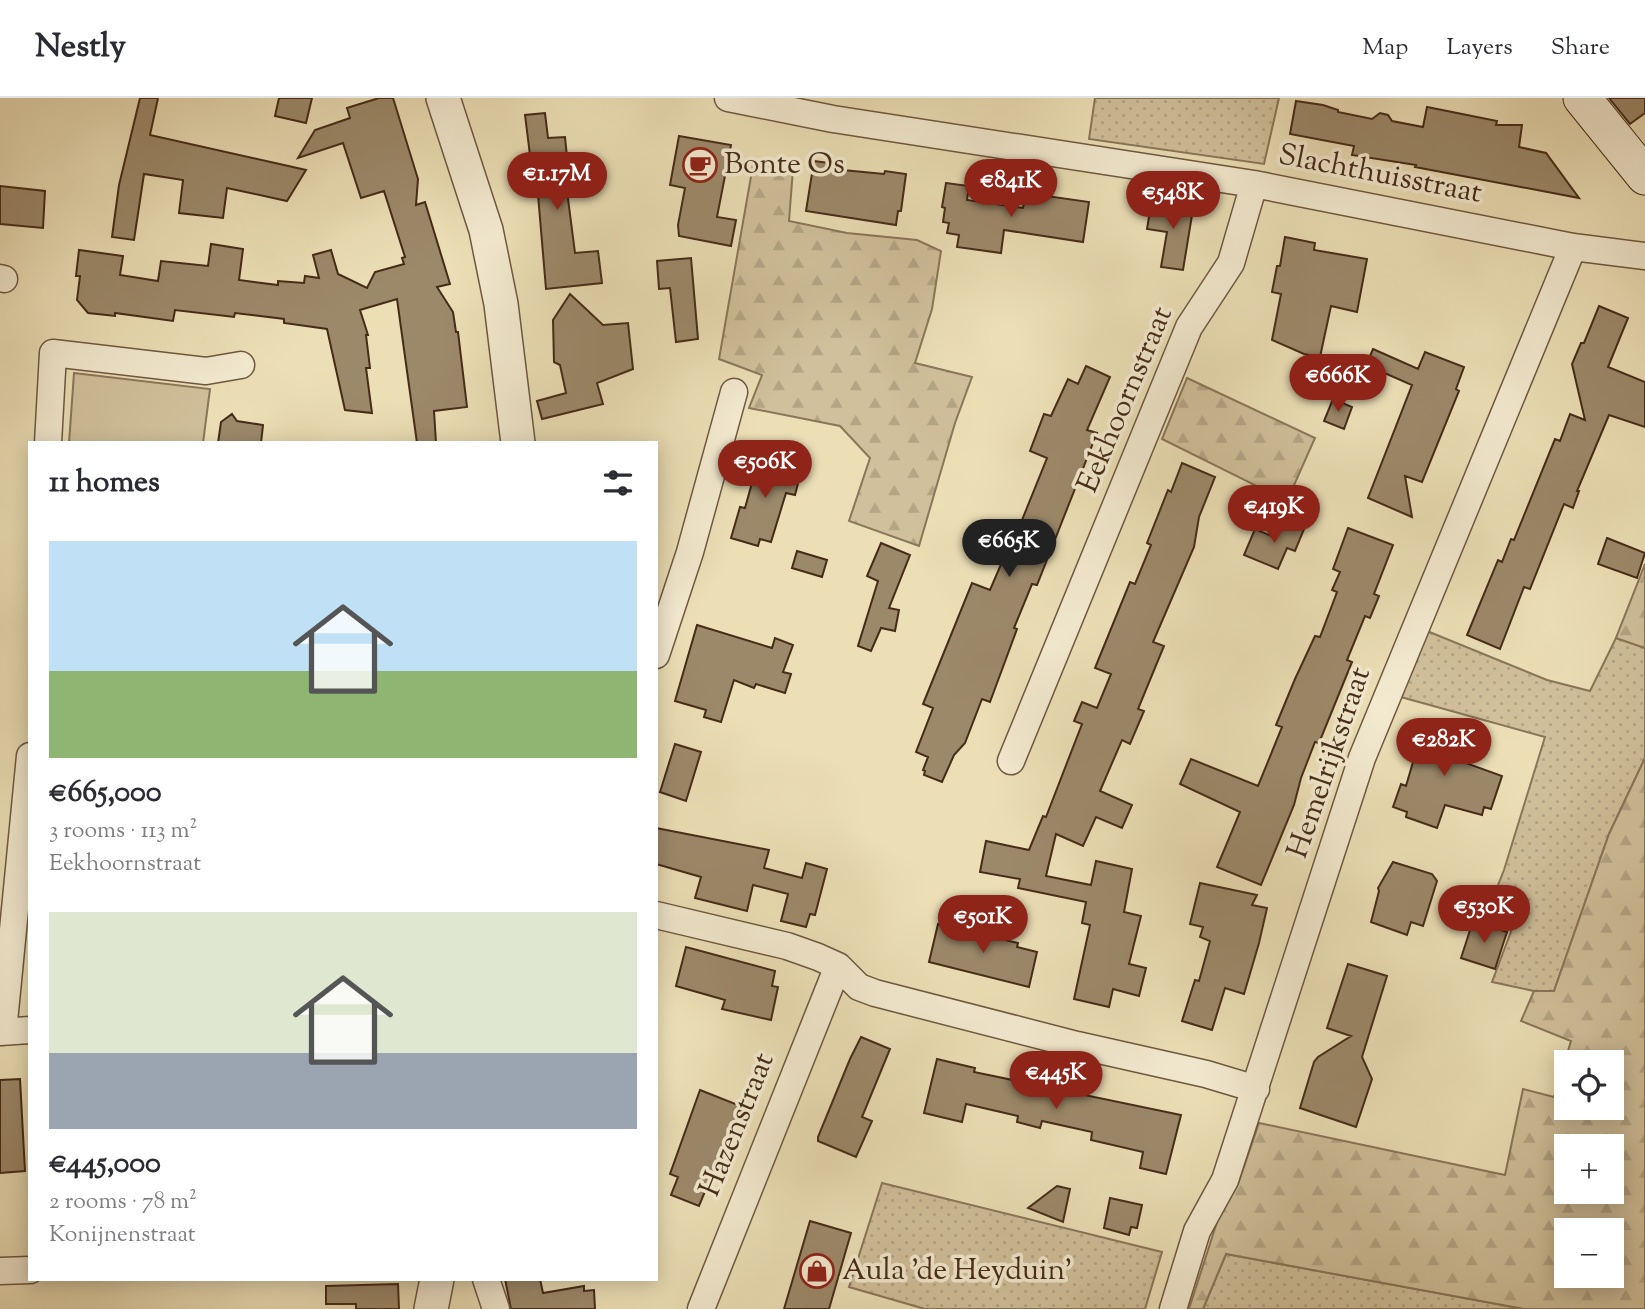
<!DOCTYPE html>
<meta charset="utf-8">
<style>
body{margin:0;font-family:"Sorts Mill Goudy",serif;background:#f7f7f7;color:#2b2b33;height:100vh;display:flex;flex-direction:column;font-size:26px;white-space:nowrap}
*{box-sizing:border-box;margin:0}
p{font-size:23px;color:#7c7c81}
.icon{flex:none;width:38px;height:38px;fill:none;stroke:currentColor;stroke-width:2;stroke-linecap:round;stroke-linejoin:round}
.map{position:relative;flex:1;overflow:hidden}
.details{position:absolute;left:28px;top:343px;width:630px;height:840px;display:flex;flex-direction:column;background:#fff;border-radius:0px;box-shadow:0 4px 18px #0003}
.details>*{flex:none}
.fabs{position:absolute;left:1554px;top:952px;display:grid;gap:14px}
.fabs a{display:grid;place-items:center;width:70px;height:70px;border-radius:0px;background:#fff;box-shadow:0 4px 18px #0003;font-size:35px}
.price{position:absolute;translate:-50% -60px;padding:0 16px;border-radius:24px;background:#8f2418;color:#fff;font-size:23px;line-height:46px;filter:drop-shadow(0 2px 4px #0008)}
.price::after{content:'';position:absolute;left:50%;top:42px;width:21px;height:16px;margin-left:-10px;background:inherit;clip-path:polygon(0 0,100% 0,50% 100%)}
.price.on{background:#222;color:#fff}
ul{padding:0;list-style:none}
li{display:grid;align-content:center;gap:14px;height:371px;padding:0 21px}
li span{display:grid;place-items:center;height:217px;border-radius:0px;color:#555}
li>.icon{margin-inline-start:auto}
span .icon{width:126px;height:126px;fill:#fffc;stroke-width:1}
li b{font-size:30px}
h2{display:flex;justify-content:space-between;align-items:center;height:84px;padding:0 21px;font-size:30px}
header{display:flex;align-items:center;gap:42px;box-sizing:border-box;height:98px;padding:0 35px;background:#fff;border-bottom:2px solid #e1e1e2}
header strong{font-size:33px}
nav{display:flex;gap:38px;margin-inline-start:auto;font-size:24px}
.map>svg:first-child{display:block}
.grass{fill:url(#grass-dots);stroke:#8a765a;stroke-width:2}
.forest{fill:url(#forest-firs);stroke:#8a765a;stroke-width:2;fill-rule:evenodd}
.pitch{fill:#d0c09b;stroke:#8a765a;stroke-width:2}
.building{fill:#9c896a;stroke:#452b18;stroke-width:2}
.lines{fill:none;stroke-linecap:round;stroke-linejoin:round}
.minor-casing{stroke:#6f5840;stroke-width:29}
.tertiary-casing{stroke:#6f5840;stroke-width:36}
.secondary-casing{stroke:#452b18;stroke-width:39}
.minor{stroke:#f3ead0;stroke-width:26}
.tertiary{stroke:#f3ead0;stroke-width:33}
.secondary{stroke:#f3ead0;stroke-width:37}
.labels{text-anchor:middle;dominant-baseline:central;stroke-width:7;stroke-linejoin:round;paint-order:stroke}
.poi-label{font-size:30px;fill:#452b18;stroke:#f3ead0;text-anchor:start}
.street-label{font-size:30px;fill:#452b18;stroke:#f3ead0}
</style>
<header>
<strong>Nestly</strong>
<nav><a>Map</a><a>Layers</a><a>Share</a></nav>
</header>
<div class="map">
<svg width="1645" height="1211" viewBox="0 0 1645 1211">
<defs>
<pattern id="grass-dots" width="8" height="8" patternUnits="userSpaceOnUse" patternTransform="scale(1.75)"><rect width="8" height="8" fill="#d0c09b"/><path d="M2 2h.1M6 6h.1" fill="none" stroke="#b4a585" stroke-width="1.8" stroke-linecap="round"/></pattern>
<pattern id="forest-firs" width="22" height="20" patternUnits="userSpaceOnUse" patternTransform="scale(1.75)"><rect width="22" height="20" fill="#d0c09b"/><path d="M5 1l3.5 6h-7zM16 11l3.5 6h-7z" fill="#b4a585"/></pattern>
</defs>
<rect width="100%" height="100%" fill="#ecdfb6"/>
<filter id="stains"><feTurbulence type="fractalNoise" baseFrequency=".00286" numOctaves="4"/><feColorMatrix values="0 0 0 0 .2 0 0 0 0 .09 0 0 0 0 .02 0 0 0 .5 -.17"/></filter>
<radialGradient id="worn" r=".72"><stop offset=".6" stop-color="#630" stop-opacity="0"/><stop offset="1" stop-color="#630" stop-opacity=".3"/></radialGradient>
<path class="grass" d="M1095,0H1279L1264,66L1089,41Z
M1427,533L1547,582L1590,593L1616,540L1645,550V660L1609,736L1554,893H1534L1492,884L1515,823L1488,812L1504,772L1545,639L1401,599Z
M882,1085L1162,1154L1145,1211H925L849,1189Z
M1226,1156L1524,1211H1203Z"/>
<path class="forest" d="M753,67L793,71L789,123L847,135L917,142L941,153L932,211L915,265L972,279L955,325L919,448L849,423L870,360L840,328L749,310L762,277L719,261Z
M1187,280L1315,340L1287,403L1162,341Z
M1645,466V550L1616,540Z
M1645,660V1211H1524L1226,1156L1203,1211H1189L1219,1118L1238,1086L1259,1025L1505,1077L1523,991L1554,999L1571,943L1521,923L1534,893H1554L1609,736ZM1566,964H1612V1010H1566ZM1566,1048H1612V1094H1566ZM1566,1132H1612V1178H1566Z"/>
<path class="pitch" d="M74,275L210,291L203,345H69Z"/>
<path class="building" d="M140,0H158L150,37L306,72L287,103L227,90L223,120L179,115L183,82L144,76L134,142L112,139L119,87Z
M279,0H312L306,25L275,18Z
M379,0H393L418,81L416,107L425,104L450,186L437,189L453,214L456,234H458L467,309L434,313L436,345H417L397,201L360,212L368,237H366L370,270H366L372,315L345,312L327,231L284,225V221L235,215L234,219L175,212L173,223L115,215V218L88,215L77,202L80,178H76L79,152L123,158L120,177L158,183L161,163L208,168L211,146L243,151L239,182L278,187V183L304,185L305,178L319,180L313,157L331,152L338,176L367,190L375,174L404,166L402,160L405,159L384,93L361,100L343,45L298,60L315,32L350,20L347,10Z
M1609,0H1645V15L1630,26Z
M1296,3L1323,7L1338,12V14L1372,21L1380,15L1388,17L1392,23L1423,29L1427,9L1497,23L1496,27H1522L1519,49L1546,55L1579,100L1415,69L1416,67L1352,57L1354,48L1290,36Z
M545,15L548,40L565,39L568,69L564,70L575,155L598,153L602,185L546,191L536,73H532L525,17Z
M679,38L731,47L717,119L736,122L731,148L679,138L678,127L685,90L670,87Z
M814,63L844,67L843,72L884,76L885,73L906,76L901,113H898L896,127L806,113Z
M946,85L969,88L967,102L1023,110L1026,95L1089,104L1083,144L1004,132L1001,155L957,149L959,137L947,135L949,125L943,124L945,110L942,109Z
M0,88L45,93L43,130L0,126Z
M1173,102L1194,105L1183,172L1161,169L1167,134L1147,131L1151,107L1172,110Z
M1285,139L1315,145L1314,152L1367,161L1357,214L1331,208L1320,259L1304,256L1272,242L1281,196L1272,194L1277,168H1280Z
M691,160L698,241L676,244L670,190L659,191L657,163Z
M570,196L603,227L628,225L633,271L597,285L603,306L542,321L537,303L566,295L560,267L554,264L553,222Z
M1599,208L1628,220L1608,269L1645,284V329L1609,317L1577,393H1579L1573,410L1564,406L1530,491L1524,489L1500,551L1467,537L1498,462L1502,464L1511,441L1514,442L1555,341L1560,343L1570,316L1585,322L1572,266L1581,245H1584Z
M1373,251L1418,271L1425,254L1464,269L1456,291L1459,293L1422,384L1405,378L1412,419L1368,400L1412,287L1366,267Z
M1086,268L1110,279L1087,332L1097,335L1037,487L1032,486L1014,530L1017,531L990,604L982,601L965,645L954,657L942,684L924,677L925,673L923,672L928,659L916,654L933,610L923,606L972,485L990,492L1014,436L1016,437L1047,360L1030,353L1044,316L1051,318L1068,281L1078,286Z
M1333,301L1352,309L1344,331L1324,323Z
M232,316L237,323L263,327L261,345H218L221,324Z
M760,356L790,362L788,370L801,374L795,397L786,395L771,444L760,441L758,448L731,440L740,409L745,410Z
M1182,365L1215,379L1199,419L1194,449L1153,544L1164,548L1138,611L1144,613L1130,646L1122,642L1100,693L1132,707L1122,730L1096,719L1083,748L1056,736L1046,778L1091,787L1096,763L1132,771L1124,814L1141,818L1129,866L1146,870L1139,898L1113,891L1109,909L1074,901L1090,827L1082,825L1086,804L1018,790L1020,781L980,774L986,743L1029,752L1043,718L1046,719L1082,626L1074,623L1082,604L1097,610L1111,576L1095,570L1130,484L1135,486L1151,447L1147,445L1168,392L1171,394Z
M1283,423L1304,431L1295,453L1287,450L1278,471L1244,457L1255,431L1276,440Z
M1348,430L1393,447L1374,496L1379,498L1370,520L1365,518L1347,562L1352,564L1319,645L1315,644L1301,680L1294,707L1261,787L1217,769L1240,714L1180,686L1191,661L1258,688L1282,629L1276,627L1295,581L1315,538L1320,539L1337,494L1332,492L1340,474L1333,471Z
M1607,440L1645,455L1637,480L1598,466Z
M881,445L910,457L889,510L899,512L895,533L881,530L871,553L858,548L878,483L867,478Z
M797,453L827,462L822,479L792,470Z
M697,527L772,550L775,540L793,547L783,574L791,576L785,595L756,586L754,590L734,582L721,624L704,619L706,612L675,603Z
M1422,623L1471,641L1463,664L1502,678L1491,711L1484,709L1482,717L1445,707L1437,730L1406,719L1407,714L1393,709L1401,686L1406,688L1418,647L1414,646Z
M675,646L701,654L686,703L660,694Z
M656,730L769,752L764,770L802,780L806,765L827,771L815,817L810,816L806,829L781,823L788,796L753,787L747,813L695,800L701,779L656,766Z
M1393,764L1432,776L1437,783L1423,828L1411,824L1407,837L1371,824L1379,793L1378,790Z
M1200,785L1257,797L1252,807L1267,810L1259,845L1244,896L1225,890L1212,932L1182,923L1195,882L1199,883L1210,843L1200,839L1203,829L1190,826Z
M1473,823L1507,834L1495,871L1461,860Z
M938,826L1018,845L1017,849L1037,854L1029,889L929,864Z
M686,849L775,873L772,888L778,889L771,922L722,911L725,902L676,888Z
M1348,866L1387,878L1362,959L1372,981L1356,1029L1300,1010L1314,964L1318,959L1351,938L1327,930Z
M861,939L890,951L862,1019L872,1023L856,1059L818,1043V1039L850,961Z
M937,961L975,970L974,974L1181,1017L1166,1076L1140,1070L1143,1054L1091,1042L1092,1034L1042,1023L1040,1030L1017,1024L1018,1018L966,1006L962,1024L924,1015Z
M20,981L25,1073L0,1075V982Z
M700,992L738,1007L735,1015L737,1016L699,1108L671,1097L678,1079L670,1076Z
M1057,1088L1070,1091L1063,1124L1028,1110Z
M1110,1100L1142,1107L1137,1130L1131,1129L1129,1137L1104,1130Z
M810,1123L851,1135L829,1211H784Z
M505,1181H540L543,1195L584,1188V1193L594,1192L595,1211H511Z
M398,1186L399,1211H356V1206H326V1188Z"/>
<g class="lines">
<g class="minor-casing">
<path id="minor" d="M728,0L833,21L1254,86L1573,149L1645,158
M0,180L4,181
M48,345L53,255L206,273L241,267
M656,557L690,454L734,294
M1011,663L1189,229L1231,165L1254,86
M656,817L787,848L818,859L838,868L859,889L875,895L1077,947L1206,976L1256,991
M0,934L30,932
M3,934L30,658
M0,1173L30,1172
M486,1181L496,1211
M701,1211L838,868
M1173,1211L1197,1133L1225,1082L1362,660L1573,149"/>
</g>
<g class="tertiary-casing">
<path id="tertiary" d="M443,0L486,132L501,206L518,345
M431,1211L437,1181"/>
</g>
<g class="secondary-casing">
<path id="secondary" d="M1582,0L1645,78"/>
</g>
<use href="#minor" class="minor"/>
<use href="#tertiary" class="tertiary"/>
<use href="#secondary" class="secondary"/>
</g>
<defs>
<g id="cafe-ring" transform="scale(1.75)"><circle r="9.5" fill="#f3ead0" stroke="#8f2418" stroke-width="1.5"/><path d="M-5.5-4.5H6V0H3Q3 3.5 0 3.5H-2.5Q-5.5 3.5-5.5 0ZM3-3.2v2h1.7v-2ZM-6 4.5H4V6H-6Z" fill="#8f2418"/></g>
<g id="shop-ring" transform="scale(1.75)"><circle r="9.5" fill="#f3ead0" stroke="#8f2418" stroke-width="1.5"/><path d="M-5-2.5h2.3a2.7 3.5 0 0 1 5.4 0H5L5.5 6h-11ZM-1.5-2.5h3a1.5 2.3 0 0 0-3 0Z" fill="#8f2418"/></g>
</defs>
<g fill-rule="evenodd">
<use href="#cafe-ring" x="700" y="67"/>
<use href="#shop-ring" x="817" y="1173"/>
</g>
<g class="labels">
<g class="poi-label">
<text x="724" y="67">Bonte Os</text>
<text x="842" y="1173">Aula 'de Heyduin'</text>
</g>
<g class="street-label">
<text transform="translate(1380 77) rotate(11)">Slachthuisstraat</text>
<text transform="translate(1126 302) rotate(-67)">Eekhoornstraat</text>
<text transform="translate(1330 665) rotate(-71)">Hemelrijkstraat</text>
<text transform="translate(738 1027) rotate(-68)">Hazenstraat</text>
</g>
</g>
<rect width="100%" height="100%" filter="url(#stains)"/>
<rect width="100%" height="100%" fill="url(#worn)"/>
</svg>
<div class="fabs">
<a><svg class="icon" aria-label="locate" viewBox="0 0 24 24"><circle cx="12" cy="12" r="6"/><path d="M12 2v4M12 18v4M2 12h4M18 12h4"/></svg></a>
<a>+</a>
<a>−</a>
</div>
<b class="price" style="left:557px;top:114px">€1.17M</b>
<b class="price" style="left:1011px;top:121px">€841K</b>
<b class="price" style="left:1173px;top:133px">€548K</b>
<b class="price" style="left:1338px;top:316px">€666K</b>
<b class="price" style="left:765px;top:402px">€506K</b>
<b class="price" style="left:1274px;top:447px">€419K</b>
<b class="price on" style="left:1009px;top:481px">€665K</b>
<b class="price" style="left:1444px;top:680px">€282K</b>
<b class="price" style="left:1484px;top:847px">€530K</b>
<b class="price" style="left:983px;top:857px">€501K</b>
<b class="price" style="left:1056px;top:1013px">€445K</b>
<section class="details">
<h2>11 homes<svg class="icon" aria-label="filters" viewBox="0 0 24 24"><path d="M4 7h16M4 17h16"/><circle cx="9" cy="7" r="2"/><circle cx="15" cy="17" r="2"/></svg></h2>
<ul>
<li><span style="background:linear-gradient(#bfe0f5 60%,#8fb573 0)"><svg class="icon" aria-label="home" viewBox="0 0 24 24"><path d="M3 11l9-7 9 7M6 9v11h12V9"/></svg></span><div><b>€665,000</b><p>3 rooms · 113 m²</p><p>Eekhoornstraat</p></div></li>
<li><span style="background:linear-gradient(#dfe7d0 65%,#9aa5b1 0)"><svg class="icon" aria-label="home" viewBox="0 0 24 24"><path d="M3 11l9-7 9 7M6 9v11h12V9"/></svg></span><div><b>€445,000</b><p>2 rooms · 78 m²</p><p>Konijnenstraat</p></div></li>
</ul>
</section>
</div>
